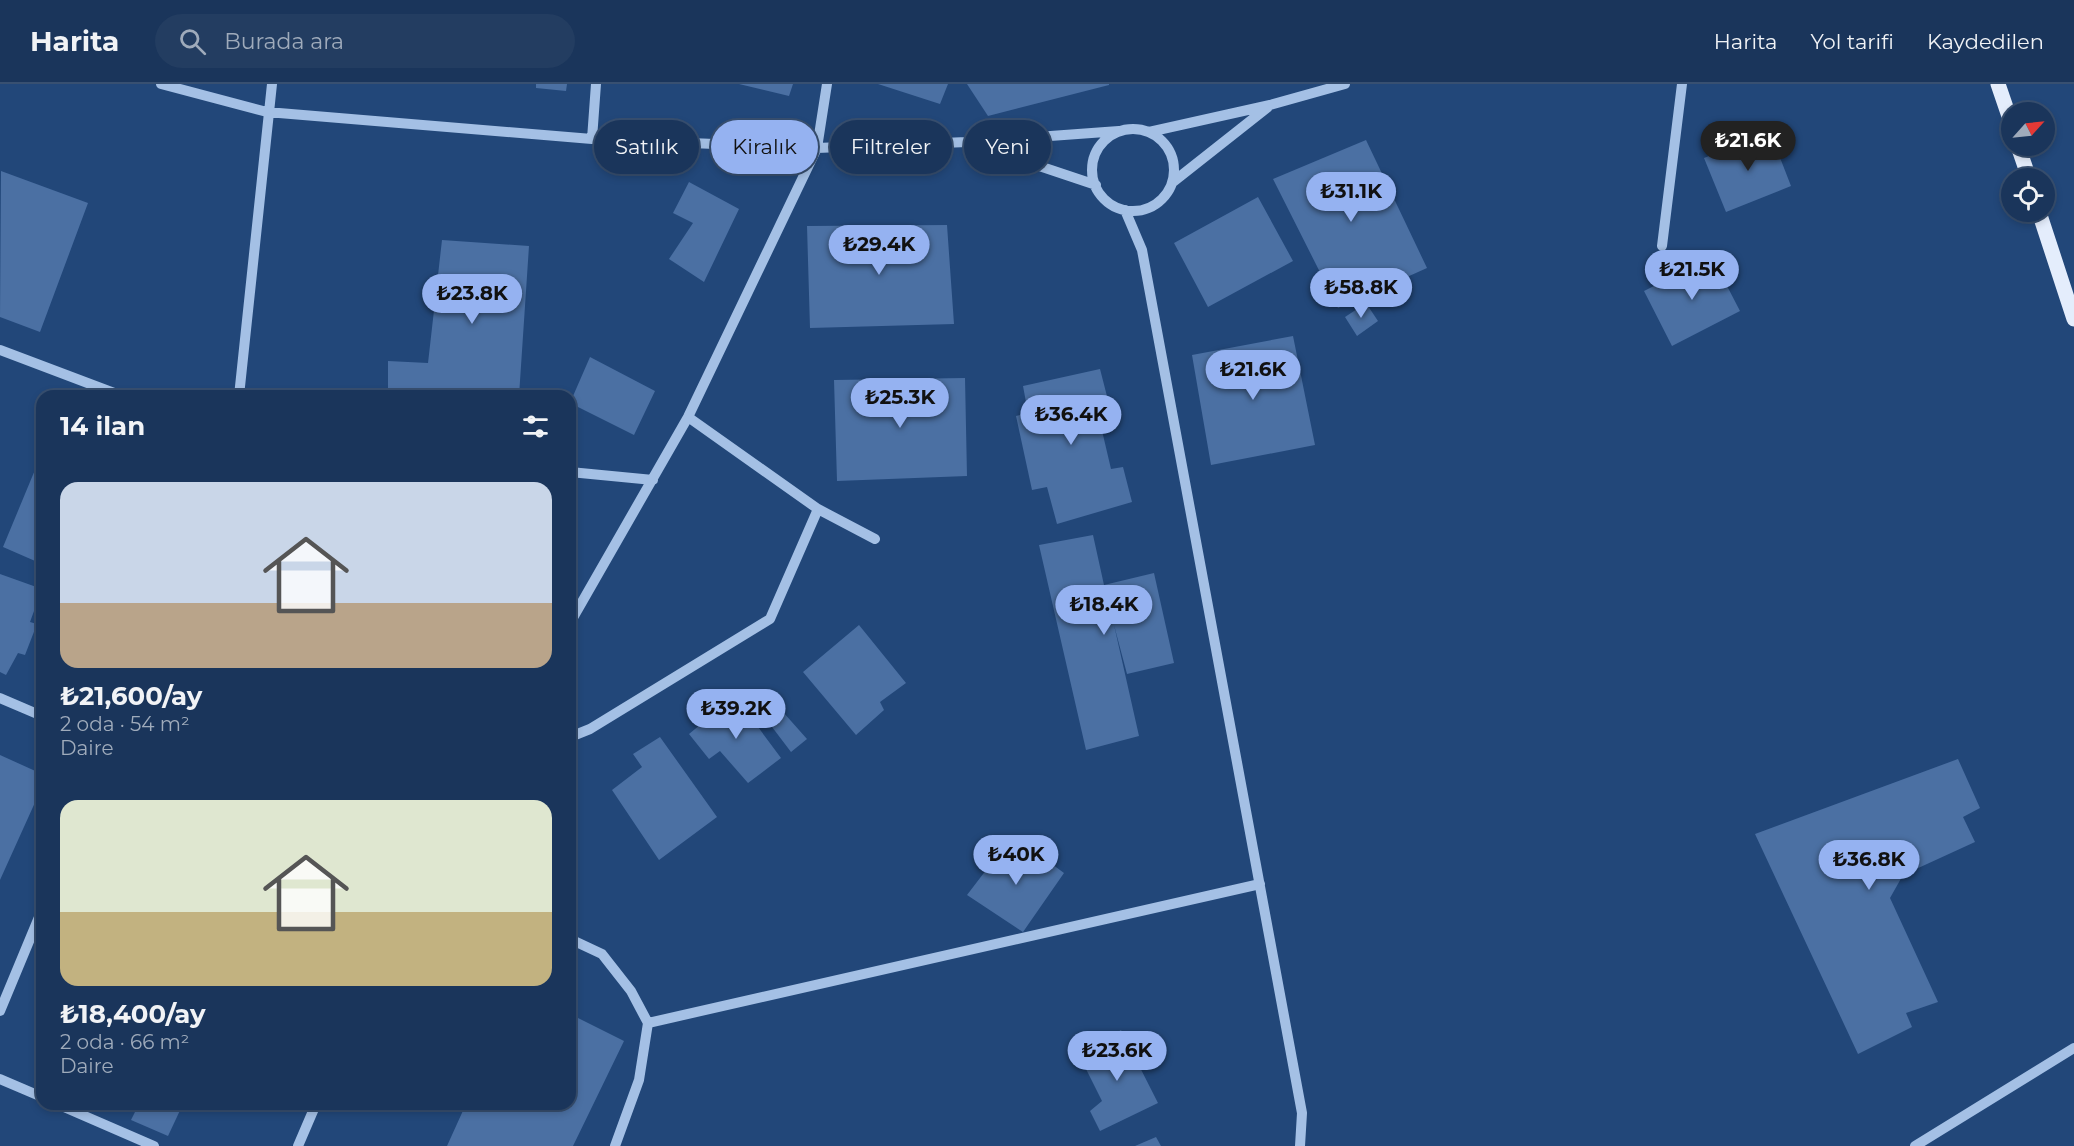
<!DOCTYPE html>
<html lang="tr">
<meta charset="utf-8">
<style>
body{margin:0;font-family:Montserrat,sans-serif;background:#233d61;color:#f1f3f6;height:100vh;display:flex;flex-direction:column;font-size:22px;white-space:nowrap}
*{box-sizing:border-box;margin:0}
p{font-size:20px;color:#9fabbb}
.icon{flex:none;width:33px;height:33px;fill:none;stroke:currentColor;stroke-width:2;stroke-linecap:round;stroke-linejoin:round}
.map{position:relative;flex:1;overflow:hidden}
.drawer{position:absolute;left:36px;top:306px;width:540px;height:720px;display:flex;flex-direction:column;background:#1a355b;border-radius:18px;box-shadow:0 3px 9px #0003,0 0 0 2px #385071}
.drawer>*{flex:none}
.banner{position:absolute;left:594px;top:36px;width:570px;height:54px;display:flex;gap:12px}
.needle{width:39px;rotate:63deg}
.fabs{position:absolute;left:2001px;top:18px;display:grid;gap:12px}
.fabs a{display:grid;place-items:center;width:54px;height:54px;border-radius:50%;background:#1a355b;box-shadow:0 3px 9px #0003,0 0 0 2px #385071;font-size:30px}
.price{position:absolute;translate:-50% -51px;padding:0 14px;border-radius:21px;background:#95b2f1;color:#111;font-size:20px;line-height:39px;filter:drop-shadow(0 2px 3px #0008)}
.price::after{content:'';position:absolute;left:50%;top:36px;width:18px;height:14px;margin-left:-9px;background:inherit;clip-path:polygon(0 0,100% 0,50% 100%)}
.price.selected{background:#222;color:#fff}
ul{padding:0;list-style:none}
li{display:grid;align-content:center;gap:12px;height:318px;padding:0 24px}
li span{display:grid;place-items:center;height:186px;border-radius:18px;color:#555}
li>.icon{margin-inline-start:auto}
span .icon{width:108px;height:108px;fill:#fffc;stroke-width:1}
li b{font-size:26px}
h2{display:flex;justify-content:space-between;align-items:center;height:72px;padding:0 24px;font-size:26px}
.pill{padding:0 21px;border-radius:27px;background:#1a355b;box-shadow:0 3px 9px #0003,0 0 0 2px #385071;font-size:21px;line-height:54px}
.pill.selected{background:#95b2f1;color:#111}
header{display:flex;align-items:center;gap:36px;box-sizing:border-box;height:84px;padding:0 30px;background:#1a355b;border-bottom:2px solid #385071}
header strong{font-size:28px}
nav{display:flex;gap:33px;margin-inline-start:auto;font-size:21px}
.search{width:420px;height:54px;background:#233d61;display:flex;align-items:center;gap:15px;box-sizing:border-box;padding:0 21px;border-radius:33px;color:#9fabbb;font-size:22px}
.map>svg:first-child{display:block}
.building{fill:#4b70a3}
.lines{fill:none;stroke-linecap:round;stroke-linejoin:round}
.minor{stroke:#a4c0e5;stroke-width:10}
.major{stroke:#e4edfc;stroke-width:15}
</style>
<header>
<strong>Harita</strong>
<div class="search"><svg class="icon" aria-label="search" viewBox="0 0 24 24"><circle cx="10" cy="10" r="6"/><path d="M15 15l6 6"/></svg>Burada ara</div>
<nav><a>Harita</a><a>Yol tarifi</a><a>Kaydedilen</a></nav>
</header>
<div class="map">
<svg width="2074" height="1062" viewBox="0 0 2074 1062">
<rect width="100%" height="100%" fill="#224779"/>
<path class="building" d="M536,0H567L566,7L536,4Z
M739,0H793L789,12Z
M878,0H948L940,20Z
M967,0H1109V1L988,32Z
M1770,48L1791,102L1726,128L1704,74Z
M1366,56L1427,184L1338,224L1273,95Z
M1,87L88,119L40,248L0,233Z
M689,98L739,125L704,198L669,175L693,139L673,129Z
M1258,113L1293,177L1208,223L1174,159Z
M947,141L954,240L810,244L807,142Z
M442,156L529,162L519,312H388V277L428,279Z
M1712,173L1740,227L1672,262L1644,207Z
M1366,219L1378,237L1357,252L1345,233Z
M1293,252L1315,361L1211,381L1192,271Z
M590,273L655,307L634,351L570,319Z
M1100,285L1109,320L1096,321L1111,385L1123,383L1132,418L1057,440L1047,403L1032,406L1016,332L1028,329L1023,302Z
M965,294L967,392L837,397L834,296Z
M42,369V480L3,463Z
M1093,451L1104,501L1154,489L1174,579L1127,590L1114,541L1139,652L1086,666L1039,461Z
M0,490L42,505L30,538L37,540L25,571L18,569L6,591L0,588Z
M859,541L906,599L880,618L884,626L856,651L803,588Z
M735,612L781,674L748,699L720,667L709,675L689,650Z
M783,628L807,655L791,668L769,639Z
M660,653L717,733L659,776L612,706L642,683L633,670Z
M0,671L42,690V703L0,796Z
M1958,675L1980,724L1963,733L1975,758L1903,791L1890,814L1938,918L1906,929L1912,943L1858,970L1755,750Z
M1006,760L1028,777L1033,766L1064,789L1023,848L967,811Z
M570,930L624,957L573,1062H447L466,1020H570Z
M1121,946L1158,1019L1100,1047L1090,1027L1102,1017L1080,973Z
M139,1020H183L168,1052L131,1036Z
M1156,1053L1161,1062H1135Z"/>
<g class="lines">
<path class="minor" d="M161,0L267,28L592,55L817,64L967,58L1119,47
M1092 86a41 41 0 1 1 82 0a41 41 0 1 1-82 0Z
M1149,48L1270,21L1345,0
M592,55L596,0
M973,60L1096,101
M1173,98L1268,23
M1125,126L1142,166L1302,1029L1300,1062
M1662,162L1682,0
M0,266L122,312
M239,312L272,0
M688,333L818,425L875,455
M570,388L653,396
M570,539L688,333L817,64L827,0
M0,614L42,632
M570,653L590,645L770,535L818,425
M570,855L602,870L631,907L648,939L639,996L615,1062
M0,927L42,826
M648,939L1260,800
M0,995L42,1013
M57,1020L154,1062
M298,1062L316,1020
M1915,1062L2074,964"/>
<path class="major" d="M1998,0L2012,41
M2018,62L2029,94
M2039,128L2074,235"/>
</g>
</svg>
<div class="fabs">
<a><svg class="needle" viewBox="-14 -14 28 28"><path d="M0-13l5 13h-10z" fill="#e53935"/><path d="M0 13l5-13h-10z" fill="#9fabbb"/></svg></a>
<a><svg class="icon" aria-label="locate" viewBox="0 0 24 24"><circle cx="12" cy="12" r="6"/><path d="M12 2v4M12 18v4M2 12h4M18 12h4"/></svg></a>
</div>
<b class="price selected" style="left:1748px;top:88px">₺21.6K</b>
<b class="price" style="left:1351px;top:139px">₺31.1K</b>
<b class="price" style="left:879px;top:192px">₺29.4K</b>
<b class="price" style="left:1692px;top:217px">₺21.5K</b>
<b class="price" style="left:1361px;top:235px">₺58.8K</b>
<b class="price" style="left:472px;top:241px">₺23.8K</b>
<b class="price" style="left:1253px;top:317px">₺21.6K</b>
<b class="price" style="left:900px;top:345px">₺25.3K</b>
<b class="price" style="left:1071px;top:362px">₺36.4K</b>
<b class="price" style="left:1104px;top:552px">₺18.4K</b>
<b class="price" style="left:736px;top:656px">₺39.2K</b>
<b class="price" style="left:1016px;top:802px">₺40K</b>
<b class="price" style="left:1869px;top:807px">₺36.8K</b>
<b class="price" style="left:1117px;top:998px">₺23.6K</b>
<div class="banner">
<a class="pill">Satılık</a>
<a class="pill selected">Kiralık</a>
<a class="pill">Filtreler</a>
<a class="pill">Yeni</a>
</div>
<section class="drawer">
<h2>14 ilan<svg class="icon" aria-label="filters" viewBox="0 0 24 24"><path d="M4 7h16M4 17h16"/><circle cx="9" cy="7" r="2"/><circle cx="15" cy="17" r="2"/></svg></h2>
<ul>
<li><span style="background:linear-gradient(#c9d6e8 65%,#b9a48a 0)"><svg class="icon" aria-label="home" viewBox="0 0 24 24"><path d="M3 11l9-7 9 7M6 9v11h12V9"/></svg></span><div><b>₺21,600/ay</b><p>2 oda · 54 m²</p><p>Daire</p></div></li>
<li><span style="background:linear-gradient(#dfe7d0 60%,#c2b280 0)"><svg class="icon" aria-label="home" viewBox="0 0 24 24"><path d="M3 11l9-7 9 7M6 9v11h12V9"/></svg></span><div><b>₺18,400/ay</b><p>2 oda · 66 m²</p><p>Daire</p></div></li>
</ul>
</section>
</div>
